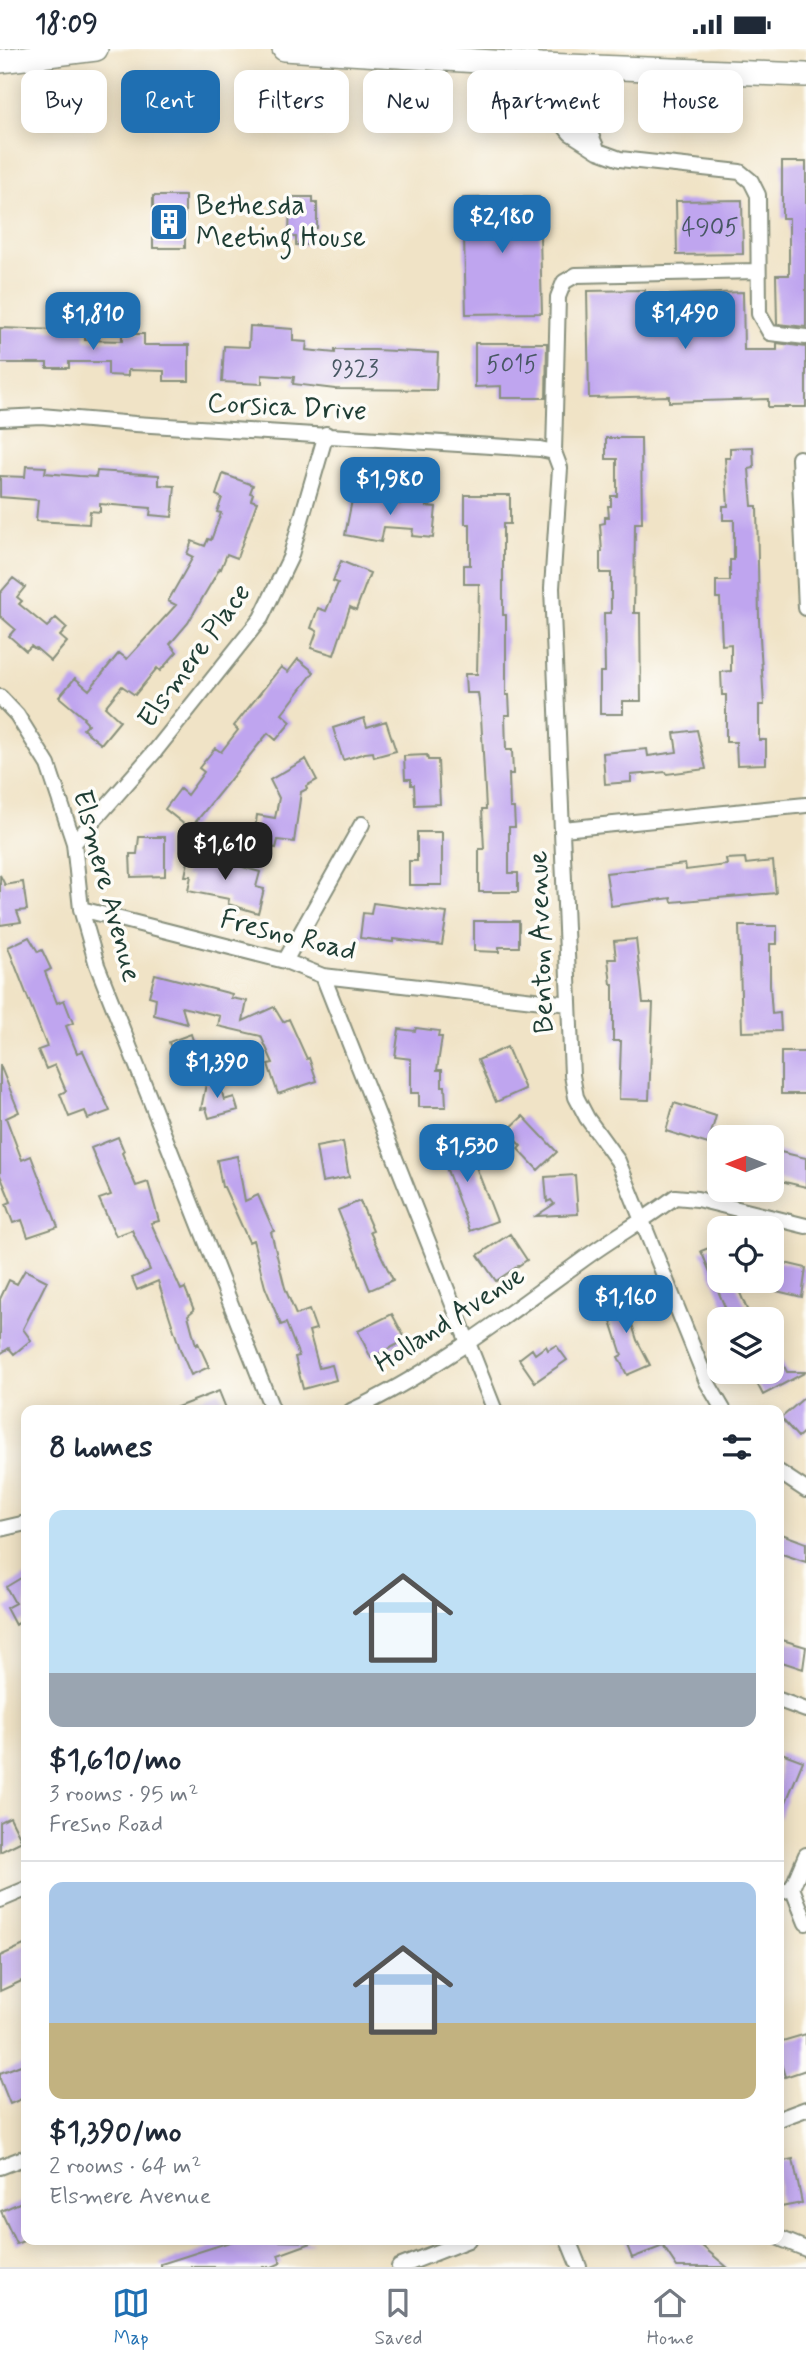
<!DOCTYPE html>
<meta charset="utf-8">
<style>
body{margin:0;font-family:Mynerve,sans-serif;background:#f6f6f7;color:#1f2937;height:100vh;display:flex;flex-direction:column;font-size:26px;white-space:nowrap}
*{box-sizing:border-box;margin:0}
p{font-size:23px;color:#747a83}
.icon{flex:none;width:38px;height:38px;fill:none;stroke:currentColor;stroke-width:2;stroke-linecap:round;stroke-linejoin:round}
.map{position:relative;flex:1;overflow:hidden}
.sheet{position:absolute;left:21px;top:1356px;width:763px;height:840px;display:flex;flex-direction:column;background:#fff;border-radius:14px;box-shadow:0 4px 18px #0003}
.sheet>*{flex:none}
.banner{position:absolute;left:21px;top:21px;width:765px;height:63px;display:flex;gap:14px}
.needle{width:46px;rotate:270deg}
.fabs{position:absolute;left:707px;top:1076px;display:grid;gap:14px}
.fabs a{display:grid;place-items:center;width:77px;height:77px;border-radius:14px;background:#fff;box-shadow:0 4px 18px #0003;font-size:35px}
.price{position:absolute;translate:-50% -60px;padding:0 16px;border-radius:14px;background:#1f6fb2;color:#fff;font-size:23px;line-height:46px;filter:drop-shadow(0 2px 4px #0008)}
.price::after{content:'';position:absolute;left:50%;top:42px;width:21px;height:16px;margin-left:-10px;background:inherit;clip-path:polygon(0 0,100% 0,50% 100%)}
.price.selected{background:#222;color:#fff}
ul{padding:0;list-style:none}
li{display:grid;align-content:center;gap:14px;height:371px;padding:0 28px}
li+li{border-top:2px solid #e0e1e3}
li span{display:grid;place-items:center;height:217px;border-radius:14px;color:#555}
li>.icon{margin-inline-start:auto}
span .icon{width:126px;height:126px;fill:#fffc;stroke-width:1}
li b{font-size:30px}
h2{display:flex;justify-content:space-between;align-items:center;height:84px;padding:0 28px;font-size:30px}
.pill{padding:0 24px;border-radius:14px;background:#fff;box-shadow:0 4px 18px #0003;font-size:24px;line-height:63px}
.pill.selected{background:#1f6fb2;color:#fff}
.status{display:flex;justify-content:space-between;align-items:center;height:49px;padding:0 35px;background:#fff;direction:ltr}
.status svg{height:19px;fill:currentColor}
.menu{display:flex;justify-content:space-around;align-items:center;height:98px;border-top:2px solid #e0e1e3;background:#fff;font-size:19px;color:#747a83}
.menu a{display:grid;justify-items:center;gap:4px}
.menu .selected{color:#1f6fb2}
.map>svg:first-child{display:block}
.building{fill:#bfa5ef}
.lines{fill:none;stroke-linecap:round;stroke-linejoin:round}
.street-casing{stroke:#88907d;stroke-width:18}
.primary-casing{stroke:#88907d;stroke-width:26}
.street{stroke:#fff;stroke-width:14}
.primary{stroke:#fff;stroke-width:23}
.labels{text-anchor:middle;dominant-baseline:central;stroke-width:7;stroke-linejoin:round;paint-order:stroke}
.number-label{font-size:24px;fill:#475763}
.poi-label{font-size:28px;fill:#1f3d34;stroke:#fdfcf7;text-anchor:start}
.street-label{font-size:28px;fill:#1f3d34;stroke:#fdfcf7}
</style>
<div class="status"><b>18:09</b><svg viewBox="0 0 49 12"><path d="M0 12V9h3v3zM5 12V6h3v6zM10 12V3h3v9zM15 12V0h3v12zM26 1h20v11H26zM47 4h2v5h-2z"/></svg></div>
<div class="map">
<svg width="806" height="2218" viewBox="0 0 806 2218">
<rect width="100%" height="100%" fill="#fdfcf7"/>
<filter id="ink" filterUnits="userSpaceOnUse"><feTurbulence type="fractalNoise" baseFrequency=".0143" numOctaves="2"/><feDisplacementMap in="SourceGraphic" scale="14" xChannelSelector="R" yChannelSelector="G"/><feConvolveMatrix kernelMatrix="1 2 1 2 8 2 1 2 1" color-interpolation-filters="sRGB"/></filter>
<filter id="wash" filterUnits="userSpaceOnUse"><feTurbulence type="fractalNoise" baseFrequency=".00686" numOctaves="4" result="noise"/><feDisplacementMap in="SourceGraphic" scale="28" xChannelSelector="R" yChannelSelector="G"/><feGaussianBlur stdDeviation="1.57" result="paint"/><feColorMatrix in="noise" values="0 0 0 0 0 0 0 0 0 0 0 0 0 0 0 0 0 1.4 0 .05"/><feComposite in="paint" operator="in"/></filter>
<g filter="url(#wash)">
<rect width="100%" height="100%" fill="#f0e3c6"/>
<g id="blocks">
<path class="building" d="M782,113H806V278L777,275L776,226H789V169H782Z
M153,147H185V199H153Z
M290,148H313V154H317V179H311V196H296V188H289Z
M539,148L542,264L466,265L463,149Z
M742,151L743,205L677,206L676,152Z
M645,241V247L743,243L744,301H777V294L806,298V358H768V350L669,353V347L589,349L587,242Z
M250,277L293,280V292L307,293L306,301L335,304V301H375L438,304L436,341L335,340L293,335L294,328L262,326V335L222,333L224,297L249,298Z
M0,279L85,282V291L122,292V285H144V296H189V332H164V322L128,321V327L108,326V313H69V319H47V314H0Z
M475,294H547L546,349H501V337L475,338Z
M606,389H641L642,474H635L634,564H640L641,652H623V665H600V623H605L604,564H611V524H600V503H602L600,475L605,474V468H609L608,457H611V447H617V410H606Z
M753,398L754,419L749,420L752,457H757L759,571L764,656H759V691H766V715L737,716L736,693H726V646H722L721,623L731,622V595L722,596L720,549H716V532H730V511H734V471H723V457H728L725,409H730V399Z
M26,417L46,418L45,424L79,427L96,428L97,422L159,426V436L175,437L172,468L150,466L151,459L100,455V463L90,462L89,475L36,472L38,451L0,448V427L25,428Z
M223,425L253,436L250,444L253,445L251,451L257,453L237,509L227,505L221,520L220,519L188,574L170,595L177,603L160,622L157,619L135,646L122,637L105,658L120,672L101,695L83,680L88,675L83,670L84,669L59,648L75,629L89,641L119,604L127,610L176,556L168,552L193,508L187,505L192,492L205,497L208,490L211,491L221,464L217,463L222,449L216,446Z
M401,445L422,446V453L426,454V457L436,458L433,489L412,487L413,480L384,478L381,493L345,486L353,446L400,455Z
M465,446H510V475H503V566H506V646H509L510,666H505L506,701H512L513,725H509L510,759H514L515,778H509V824H518V843H479V800H484L482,760H486L481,667L478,644H466L465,625H477L479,535H464V516H470V475H465Z
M341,512L370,524L356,561L350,558L334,606L311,599L317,582L311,579L318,559L326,562L338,534L333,532Z
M13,529L25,538L17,548L22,552L19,555L47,578L56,569L67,579L60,587L67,593L51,612L36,599L35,600L31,597L26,602L9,587L15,580L0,567V544Z
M298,610L314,623L282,665L291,673L276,691L268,684L190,780L165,760L180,740L187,746L204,723L199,719L215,699L221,703L238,681L234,677L281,618L288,623Z
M364,669L367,678L386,672L396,702L374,708L373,703L365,704L343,711L333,679Z
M697,681L706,720L667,725L666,723L631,726V733L605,735L603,704L647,700L648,707L677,703L674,684Z
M427,706L428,711H438L440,755L415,756L414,736H411V730H405L404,707Z
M306,710L317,731L306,737L307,740L301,743L294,793L278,791L276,799L253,795L257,766L275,769L279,749L270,731Z
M417,783H442V836H409V812H417Z
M139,788H165V827L131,828L130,805H137Z
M190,803L260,823L256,838L264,840L258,864L228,855L229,850L188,842L191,827H185Z
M745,809L746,815L773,812L776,844L672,853L671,849L611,857L606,824L685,815L686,821L727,816L726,810Z
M0,826L5,836L23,833L27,861L17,862L21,873L0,876Z
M373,854L447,864L442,896L393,890V893L360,889L363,864L371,865Z
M474,872H519V898H499V903L474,902Z
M739,877H777V895H770V936L772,965L780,964L781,982L742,983Z
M29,888L38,903L42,901L51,920L45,923L57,954L64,951L73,974L66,977L77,1004L83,1002L110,1062L88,1070L85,1062L69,1068L60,1045L66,1042L55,1016L46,1020L38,1001L47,998L8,898Z
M636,890L643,954H653L649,1051L619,1050L621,992H613V935H611L608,910H616L614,892Z
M155,925L232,945L231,949L247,952L243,972L274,958L283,973L289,970L307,1010L309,1009L317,1032L278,1045L268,1015L273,1014L261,987L218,977L220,967L182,958L187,975L154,966L156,949L149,947Z
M416,979L439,982L438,988H442L437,1021H442V1037H445L446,1058H419V1044H411V1010L395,1008L399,980L415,982Z
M191,985L204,1026L187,1032L186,1028L181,1030L169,993Z
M507,998L525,1040L496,1053L478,1011Z
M781,1003H806V1045H781Z
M0,1016L19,1063L6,1069L22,1111L31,1107L58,1178L28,1188L22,1171L13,1174L6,1155L11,1153L0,1126Z
M218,1027L224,1051L234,1048L238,1061L209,1069L206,1059L201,1060L207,1030Z
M674,1054L716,1067L708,1095L666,1082Z
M523,1067L557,1103L538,1121L518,1100L521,1097L507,1082Z
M464,1087L497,1172L470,1182L438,1097Z
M118,1088L124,1102L122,1104L136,1137L148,1133L159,1172L151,1174L181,1241L185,1239L194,1261L188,1266L196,1296L198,1294L209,1318L191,1326L181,1303L158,1232L137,1241L132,1229L150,1221L132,1181L116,1187L99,1150L111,1146L91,1099Z
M343,1093L349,1128L322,1133L316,1098Z
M772,1101L806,1109V1138L772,1130Z
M237,1107L245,1152L258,1146L274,1182L271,1183L285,1239L296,1266L309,1261L316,1280L309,1282L319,1319L332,1316L336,1331L303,1340L295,1308L299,1307L286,1274L281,1276L265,1238L253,1191L249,1193L224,1138H222L217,1111Z
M575,1126L578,1165L536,1167L554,1155L551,1151L547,1153L545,1128Z
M360,1152L373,1182L370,1183L393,1231L370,1241L338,1161Z
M510,1185L527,1211L496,1232L478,1206Z
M719,1195V1232H735L751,1270H730L701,1202Z
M772,1211L806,1219L802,1248L772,1241Z
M25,1221L47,1232L23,1280L31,1291L14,1305L9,1299L0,1305V1250L9,1231L17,1235Z
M622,1243L637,1291L650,1316L627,1326L618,1308L622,1306L604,1250Z
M392,1265L406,1291L371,1309L358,1282Z
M772,1294L787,1323H806L763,1346L751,1323H772Z
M556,1296L567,1311L535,1333L519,1310L532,1300L535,1305L546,1297L548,1301Z
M219,1342L227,1362H172V1360Z
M806,1347V1381L798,1388L781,1369Z
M779,1484L806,1494V1513L779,1504Z
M26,1526V1575L24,1571L15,1576L6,1559L15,1554L6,1538Z
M779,1590L806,1598L803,1620L779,1612Z
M779,1703L803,1712L779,1770Z
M10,1768L22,1792L0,1803V1773Z
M26,1895V1930L0,1942V1907Z
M806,1985V2021L785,2028L779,2007V1993Z
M26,2014V2048L10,2055L0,2030V2024Z
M793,2110L802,2154L781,2158L779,2145V2113Z
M26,2151V2191L16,2195L1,2162Z
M236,2191L314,2193L278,2206L281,2214L272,2218H161V2215Z
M625,2191H695L727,2218H677L663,2197L632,2209Z"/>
</g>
</g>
<g filter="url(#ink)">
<use href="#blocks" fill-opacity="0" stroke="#88907d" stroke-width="2"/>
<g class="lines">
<g class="street-casing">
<path id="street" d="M542,16L558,69L570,84L598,102L620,110L740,123L751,132L758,146L759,265L770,284L806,288
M598,102C577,54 574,56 612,19
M0,369L41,367L135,375L540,400L554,403L560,419L552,539L572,1026L576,1048L587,1069L618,1112L707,1333L724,1362
M554,403L558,248L564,233L576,226L757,222
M799,409L806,559
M0,648L17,666L48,716L74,794L81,860L97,916L273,1362
M563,780L806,756
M74,794L156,701L261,569L290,509L326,385
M81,860L285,912L323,927L569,955
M285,912L362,775
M323,927L495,1362
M351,1362C434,1323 508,1265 581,1212C612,1189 645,1171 675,1148L697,1150L806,1177
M779,1423L806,1441
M0,1480L26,1474
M779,1651L806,1661
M792,1839L806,1874
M779,1844L792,1839L806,1806
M0,1851L26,1840
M779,2070L806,2060
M0,2118L26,2108
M779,2189L806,2200
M568,2191L579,2218
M399,2218L468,2191"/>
</g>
<g class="primary-casing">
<path id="primary" d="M284,0L542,16L806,26
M0,12L96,0"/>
</g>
<use href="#street" class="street"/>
<use href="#primary" class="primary"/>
</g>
</g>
<defs>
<g id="building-square" transform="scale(2.0125)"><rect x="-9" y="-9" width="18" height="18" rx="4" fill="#1f6fb2" stroke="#fdfcf7"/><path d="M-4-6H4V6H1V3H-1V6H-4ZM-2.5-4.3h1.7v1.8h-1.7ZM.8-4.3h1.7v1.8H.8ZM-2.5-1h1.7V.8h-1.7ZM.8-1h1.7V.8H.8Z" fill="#fff"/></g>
</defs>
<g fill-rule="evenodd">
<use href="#building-square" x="169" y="173"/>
</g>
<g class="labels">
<g class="number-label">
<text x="710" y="179">4905</text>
<text x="512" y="316">5015</text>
<text x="355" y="320">9323</text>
</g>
<g class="poi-label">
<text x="196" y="157">Bethesda<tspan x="196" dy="32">Meeting House</tspan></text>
</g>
<g class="street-label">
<text transform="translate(287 359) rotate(3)">Corsica Drive</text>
<text transform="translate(195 607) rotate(-54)">Elsmere Place</text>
<text transform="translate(106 837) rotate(75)">Elsmere Avenue</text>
<text transform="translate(288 887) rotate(14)">Fresno Road</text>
<text transform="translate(542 893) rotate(-92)">Benton Avenue</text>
<text transform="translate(450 1271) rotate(-33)">Holland Avenue</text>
</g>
</g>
</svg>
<div class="fabs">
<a><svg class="needle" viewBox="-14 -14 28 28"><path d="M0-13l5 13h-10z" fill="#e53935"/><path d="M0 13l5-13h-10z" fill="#747a83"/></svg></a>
<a><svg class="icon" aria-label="locate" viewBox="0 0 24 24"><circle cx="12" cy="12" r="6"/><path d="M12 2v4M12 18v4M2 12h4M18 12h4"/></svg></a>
<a><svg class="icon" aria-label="layers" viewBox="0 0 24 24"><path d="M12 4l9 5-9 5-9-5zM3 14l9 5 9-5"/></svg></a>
</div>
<b class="price" style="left:502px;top:206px">$2,180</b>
<b class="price" style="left:685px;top:302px">$1,490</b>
<b class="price" style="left:93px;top:303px">$1,810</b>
<b class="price" style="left:390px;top:468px">$1,980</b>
<b class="price selected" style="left:225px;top:833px">$1,610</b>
<b class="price" style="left:217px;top:1051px">$1,390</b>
<b class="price" style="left:467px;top:1135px">$1,530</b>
<b class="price" style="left:626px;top:1286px">$1,160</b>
<div class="banner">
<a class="pill">Buy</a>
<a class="pill selected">Rent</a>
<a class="pill">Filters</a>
<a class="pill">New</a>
<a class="pill">Apartment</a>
<a class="pill">House</a>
</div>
<section class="sheet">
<h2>8 homes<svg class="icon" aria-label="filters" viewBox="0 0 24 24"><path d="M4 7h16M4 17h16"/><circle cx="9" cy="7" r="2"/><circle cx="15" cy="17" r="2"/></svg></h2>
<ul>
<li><span style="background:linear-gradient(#bfe0f5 75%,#9aa5b1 0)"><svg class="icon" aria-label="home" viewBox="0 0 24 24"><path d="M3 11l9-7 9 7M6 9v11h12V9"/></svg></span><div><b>$1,610/mo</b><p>3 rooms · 95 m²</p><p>Fresno Road</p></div></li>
<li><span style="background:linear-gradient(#a9c7e8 65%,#c2b280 0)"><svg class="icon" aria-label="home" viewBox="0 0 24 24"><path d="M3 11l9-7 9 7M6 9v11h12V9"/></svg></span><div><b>$1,390/mo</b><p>2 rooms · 64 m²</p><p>Elsmere Avenue</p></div></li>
</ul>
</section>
</div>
<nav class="menu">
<a class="selected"><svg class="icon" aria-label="map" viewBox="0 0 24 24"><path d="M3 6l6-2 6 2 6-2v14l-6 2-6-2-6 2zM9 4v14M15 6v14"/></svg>Map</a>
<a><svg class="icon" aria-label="saved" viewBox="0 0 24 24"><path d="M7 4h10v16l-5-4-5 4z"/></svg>Saved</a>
<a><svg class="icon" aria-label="home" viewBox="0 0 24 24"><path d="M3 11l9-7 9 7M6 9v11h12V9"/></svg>Home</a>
</nav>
